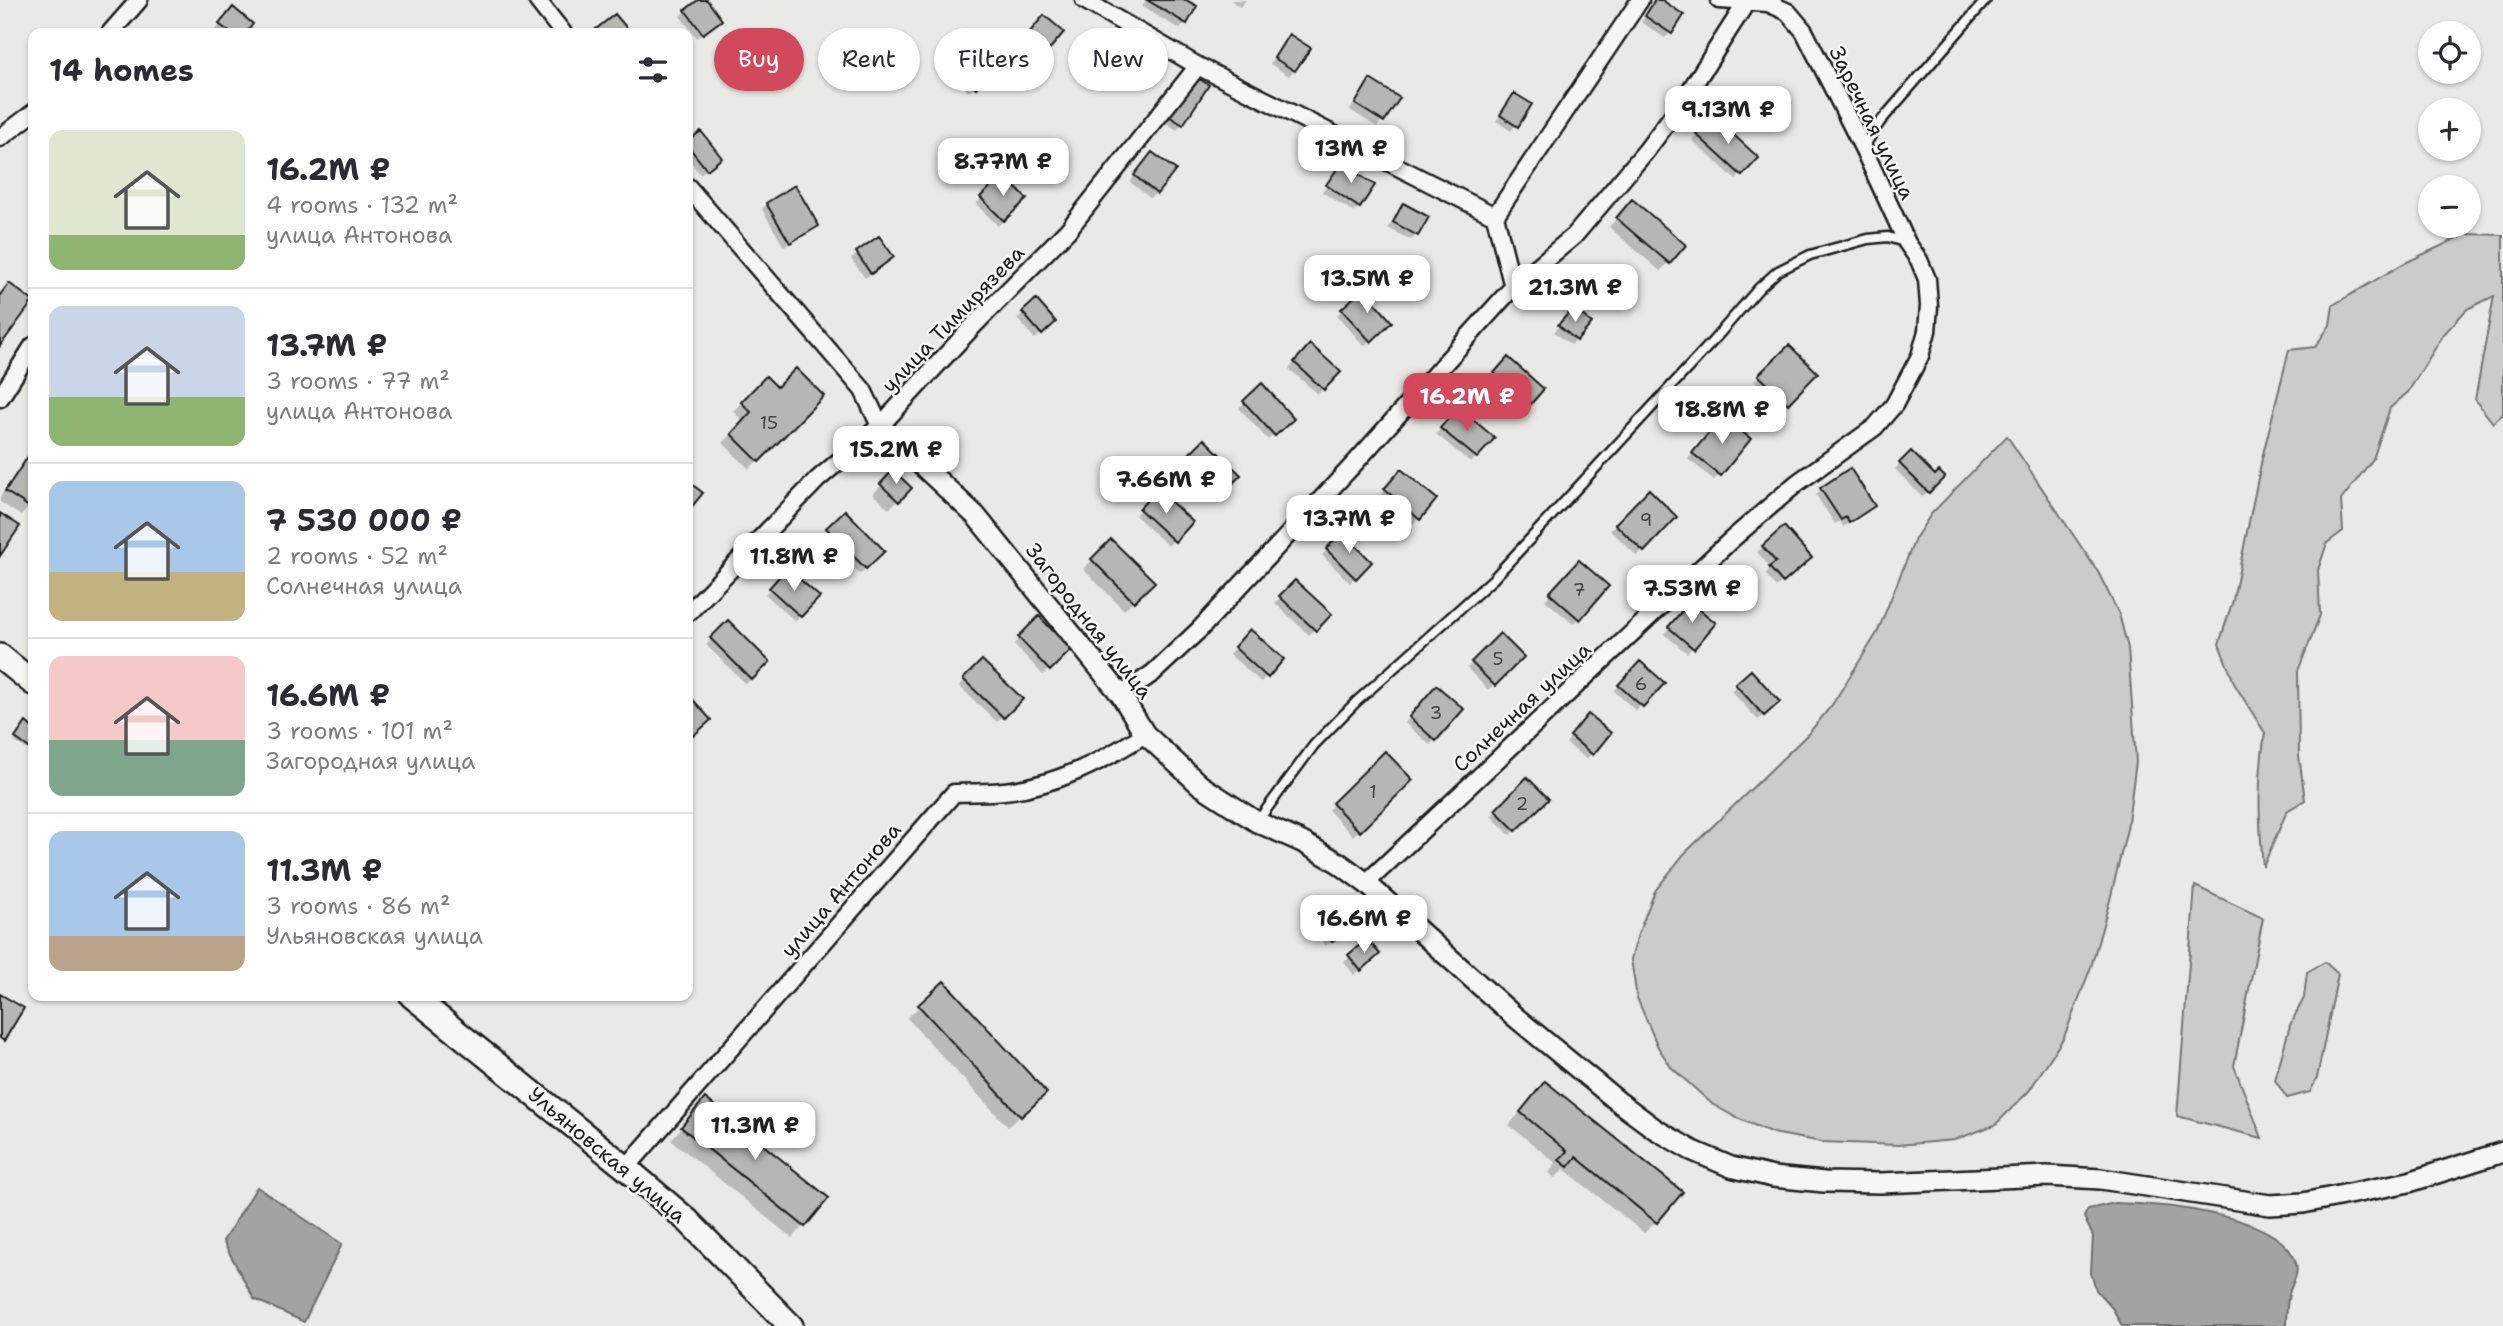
<!DOCTYPE html>
<meta charset="utf-8">
<style>
body{margin:0;font-family:"Shantell Sans",sans-serif;background:#f2f2f3;color:#2b2b33;height:100vh;display:flex;flex-direction:column;font-size:26px;white-space:nowrap}
*{box-sizing:border-box;margin:0}
p{font-size:23px;color:#7c7c81}
.icon{flex:none;width:38px;height:38px;fill:none;stroke:currentColor;stroke-width:2;stroke-linecap:round;stroke-linejoin:round}
.map{position:relative;flex:1;overflow:hidden}
.drawer{position:absolute;left:28px;top:28px;width:665px;height:973px;display:flex;flex-direction:column;background:#fff;border-radius:14px;box-shadow:0 2px 5px #0004}
.drawer>*{flex:none}
.banner{position:absolute;left:714px;top:28px;width:665px;height:63px;display:flex;gap:14px}
.buttons{position:absolute;left:2418px;top:21px;display:grid;gap:14px}
.buttons a{display:grid;place-items:center;width:63px;height:63px;border-radius:50%;background:#fff;box-shadow:0 2px 5px #0004;font-size:35px}
.price{position:absolute;translate:-50% -60px;padding:0 16px;border-radius:14px;background:#fff;color:#222;font-size:23px;line-height:46px;filter:drop-shadow(0 2px 4px #0008)}
.price::after{content:'';position:absolute;left:50%;top:42px;width:21px;height:16px;margin-left:-10px;background:inherit;clip-path:polygon(0 0,100% 0,50% 100%)}
.price.selected{background:#d1495b;color:#fff}
ul{padding:0;list-style:none}
li{display:flex;align-items:center;gap:21px;height:175px;padding:0 21px}
li+li{border-top:2px solid #e1e1e2}
li span{display:grid;place-items:center;flex:none;width:196px;height:140px;border-radius:14px;color:#555}
li>.icon{margin-inline-start:auto}
span .icon{width:84px;height:84px;fill:#fffc;stroke-width:1}
li b{font-size:30px}
h2{display:flex;justify-content:space-between;align-items:center;height:84px;padding:0 21px;font-size:30px}
.pill{padding:0 24px;border-radius:32px;background:#fff;box-shadow:0 2px 5px #0004;font-size:24px;line-height:63px}
.pill.selected{background:#d1495b;color:#fff}
.map>svg:first-child{display:block}
.green{fill:#cbcbc7;stroke:#747472;stroke-width:2}
.water{fill:#a3a3a1;stroke:#6d6d6c;stroke-width:2}
.shadow{fill:#0003}
.building{fill:#b6b6b3;stroke:#1c1c1c;stroke-width:2}
.lines{fill:none;stroke-linecap:round;stroke-linejoin:round}
.service-casing{stroke:#1c1c1c;stroke-width:13}
.minor-casing{stroke:#1c1c1c;stroke-width:21}
.tertiary-casing{stroke:#1c1c1c;stroke-width:24}
.secondary-casing{stroke:#1c1c1c;stroke-width:28}
.service{stroke:#f6f6f2;stroke-width:8}
.minor{stroke:#f6f6f2;stroke-width:16}
.tertiary{stroke:#f6f6f2;stroke-width:19}
.secondary{stroke:#f6f6f2;stroke-width:23}
.labels{text-anchor:middle;dominant-baseline:central;stroke-width:5;stroke-linejoin:round;paint-order:stroke}
.number-label{font-size:18px;fill:#424242}
.street-label{font-size:21px;fill:#1c1c1c;stroke:#f6f6f2}
</style>
<div class="map">
<svg width="2503" height="1326" viewBox="0 0 2503 1326">
<rect width="100%" height="100%" fill="#e9e9e5"/>
<filter id="ink" filterUnits="userSpaceOnUse"><feTurbulence type="fractalNoise" baseFrequency=".0143" numOctaves="2"/><feDisplacementMap in="SourceGraphic" scale="14" xChannelSelector="R" yChannelSelector="G"/><feConvolveMatrix kernelMatrix="1 2 1 2 8 2 1 2 1" color-interpolation-filters="sRGB"/></filter>
<g filter="url(#ink)">
<path class="green" d="M2466,234L2503,235V414L2493,423L2475,400L2494,296L2467,309L2444,334L2408,392L2390,408L2373,459L2341,500L2343,531L2327,543L2318,570L2320,615L2298,671L2299,756L2305,800L2287,811L2263,867C2259,820 2257,780 2265,733L2235,685L2219,644L2233,600L2263,454L2289,350L2315,347L2330,325L2333,305L2403,264Z
M2007,436L2098,572L2119,614L2128,648L2136,762L2127,829L2110,900L2091,967L2064,1037L2029,1091L1995,1125L1954,1140L1898,1145L1822,1142L1773,1133L1737,1118L1712,1104L1671,1067L1658,1047L1637,998L1631,959L1638,934L1655,891L1684,854L1809,733L1832,705L1877,633L1915,539L1931,514Z
M2195,886L2263,918L2234,1066L2262,1138L2177,1116Z
M2325,962L2338,974L2317,1078L2310,1092L2287,1098L2275,1080L2290,1025L2304,998L2307,972Z"/>
<path class="water" d="M257,1187L342,1244L304,1322L254,1299L223,1241Z
M2115,1203C2158,1204 2282,1213 2296,1263C2299,1276 2292,1282 2289,1294C2287,1304 2286,1316 2286,1326H2122L2113,1309L2096,1290L2091,1273L2093,1236L2084,1217L2088,1209Z"/>
<path class="shadow" d="M701,0H705L714,25L697,38L680,16Z
M1146,0H1182L1186,23L1180,29L1142,7Z
M1231,0H1246L1240,7Z
M1657,0L1670,33L1665,38L1641,22Z
M228,15L251,24L243,33H219L215,30Z
M1039,22L1048,49L1042,54L1025,39Z
M1284,42L1294,70L1289,76L1270,64Z
M978,56L991,68L969,92L955,80Z
M1371,81L1397,98L1377,127L1350,110Z
M1188,82L1182,124L1177,130L1163,121Z
M1515,95L1516,125L1511,131L1496,121Z
M1713,118L1756,158L1736,180L1692,140Z
M701,134L714,164L700,174L688,158V144Z
M1147,159L1156,193L1150,198L1130,182Z
M1336,170L1359,207L1354,212L1322,192Z
M1003,177L1025,199L998,226L976,204Z
M767,204L816,226L784,247L762,209Z
M1403,205L1417,235L1411,240L1388,228Z
M1624,210L1669,262L1660,271L1609,227Z
M879,238L887,262L865,278L851,259Z
M1363,292L1390,322L1364,346L1337,315Z
M1036,302L1054,322L1035,339L1017,319Z
M1568,315L1576,340L1571,345L1554,332Z
M1310,346L1338,372L1318,394L1289,369Z
M1789,347L1815,373L1781,408L1754,381Z
M1503,365L1542,389L1523,409L1490,380Z
M766,379L777,390L822,396L749,469L723,443L744,422L733,411Z
M1262,386L1292,418L1268,440L1239,408Z
M1453,415L1492,438L1471,463L1436,434Z
M1717,423L1719,475L1714,480L1688,459Z
M1204,442L1238,475L1215,499L1180,466Z
M33,447V502L21,516L0,502V497Z
M1911,453L1935,477H1942L1922,497L1895,469Z
M893,473L910,488L889,509L873,494Z
M1396,477L1418,518L1413,524L1380,496Z
M1821,490L1867,511L1843,527L1840,521L1835,524L1816,495Z
M1649,491L1675,517L1637,556L1610,530Z
M1157,492L1190,523L1168,546L1135,515Z
M845,512L883,551L860,574L822,535Z
M1784,529L1804,563L1776,587L1765,574L1771,568L1757,552Z
M1342,535L1370,562L1350,583L1322,555Z
M1111,541L1152,582L1124,610L1083,569Z
M1573,567L1607,587L1573,624L1545,600Z
M788,570L817,597L795,621L765,594Z
M1295,582L1329,615L1309,635L1275,603Z
M1685,609L1713,624L1687,653L1664,634Z
M1039,619L1069,650L1043,675L1014,644Z
M728,622L768,662L746,684L706,645Z
M1250,631L1266,676L1261,682L1229,654Z
M1500,635L1522,657L1488,690L1467,668Z
M982,662L1020,699L997,722L959,686Z
M1640,663L1662,683L1636,711L1614,691Z
M1750,672L1778,702L1758,720L1731,691Z
M1431,693L1435,739L1430,745L1405,723Z
M688,697L708,720L688,739Z
M1583,722L1592,754L1586,759L1566,743Z
M26,725L33,730V745L29,751L14,741Z
M1385,754L1411,780L1353,836L1328,810Z
M1527,780L1547,799L1510,835L1491,816Z
M1316,923L1337,936L1326,946L1311,929Z
M1367,942L1372,960L1354,975L1344,962Z
M944,983L1033,1104L1008,1127L907,1018Z
M1545,1083L1656,1222L1644,1233L1564,1169L1555,1178L1549,1173L1556,1163L1509,1125Z
M705,1100L804,1226L792,1238L671,1140Z"/>
<path class="building" d="M698,0H707L722,20L703,34L685,10Z
M1147,0H1186L1197,6L1187,24Z
M1655,0H1662L1684,15L1672,34L1645,16Z
M233,7L253,24L246,33H231L219,24Z
M615,14L631,33H591Z
M1044,15L1064,32L1049,50L1029,33Z
M1289,34L1311,48L1295,71L1274,58Z
M978,53L993,67L976,88L960,73Z
M1193,75L1209,85L1183,125L1167,115Z
M1370,79L1400,98L1384,122L1355,104Z
M1514,93L1532,104L1518,127L1500,115Z
M1713,116L1759,158L1742,176L1696,134Z
M701,131L722,158L707,170L688,146V141Z
M1152,152L1176,170L1157,194L1134,175Z
M1341,163L1375,185L1360,208L1326,185Z
M1003,175L1027,199L1004,221L980,197Z
M795,185L819,226L790,243L766,203Z
M1632,199L1686,245L1670,264L1616,218Z
M1403,203L1429,217L1418,236L1393,222Z
M879,236L894,257L871,274L856,252Z
M9,283L33,301L0,346V295Z
M1363,289L1392,322L1371,342L1341,309Z
M1036,299L1056,322L1042,335L1022,312Z
M1573,308L1592,323L1577,341L1558,325Z
M1310,344L1341,372L1324,390L1294,362Z
M1789,345L1818,373L1788,404L1758,375Z
M1508,357L1544,389L1530,405L1494,373Z
M796,368L824,396L759,462L731,434L751,412L741,402L766,376L777,387Z
M1262,383L1294,419L1275,436L1243,401Z
M1458,407L1495,438L1477,458L1440,428Z
M1723,416L1751,439L1721,476L1692,453Z
M1204,439L1241,475L1221,495L1184,459Z
M33,449V505L31,508L5,491Z
M1911,451L1935,475L1939,471L1945,477L1929,493L1899,463Z
M1850,468L1875,506L1849,523L1846,517L1841,520L1820,488Z
M1401,469L1437,499L1420,520L1384,489Z
M893,470L912,488L899,502L880,484Z
M688,481L703,493L690,509L688,507Z
M1157,489L1193,522L1175,542L1139,509Z
M1649,489L1677,517L1644,552L1615,524Z
M845,510L885,551L866,569L826,528Z
M0,513L20,526L0,556Z
M1784,526L1812,558L1783,583L1769,567L1776,562L1762,546Z
M1342,532L1372,562L1356,579L1326,549Z
M1111,539L1155,582L1134,602L1091,559Z
M1579,560L1609,586L1580,620L1549,593Z
M787,568L820,597L801,617L769,588Z
M1295,580L1332,614L1316,631L1279,596Z
M1690,602L1716,623L1694,649L1668,627Z
M1039,616L1071,650L1050,671L1018,637Z
M728,620L770,662L752,680L710,638Z
M1250,629L1284,659L1268,678L1234,647Z
M1500,633L1524,657L1495,686L1471,662Z
M982,660L1023,699L1004,718L963,679Z
M1640,661L1665,683L1643,707L1618,685Z
M1751,670L1780,702L1764,716L1735,684Z
M1436,685L1464,709L1436,741L1409,717Z
M688,694L711,720L693,736L688,730Z
M1588,714L1611,733L1593,755L1570,736Z
M26,722L33,728L32,750L15,738Z
M1385,751L1413,780L1360,832L1332,803Z
M1527,777L1549,799L1516,831L1495,810Z
M1328,911L1345,931L1332,942L1315,922Z
M1367,939L1380,954L1361,971L1348,955Z
M944,981L1047,1093L1021,1117L918,1005Z
M0,994L24,1008L4,1041L0,1038Z
M1545,1081L1683,1192L1657,1223L1576,1157L1568,1167L1559,1160L1567,1151L1520,1112Z
M705,1098L829,1198L805,1227L681,1127Z"/>
<g class="lines">
<g class="service-casing">
<path id="service" d="M1863,148L1880,122L1986,0
M1257,822L1314,745L1356,702L1493,579L1712,342L1759,288L1778,271L1810,255L1868,239L1888,237L1904,242"/>
</g>
<g class="minor-casing">
<path id="minor" d="M537,0L563,33
M1084,0L1198,66L1495,216L1513,287
M110,33L139,0
M0,138L33,113
M688,187L863,390L880,426
M1495,216L1640,0
M0,398L33,346
M688,613L818,479L880,426L976,323L1068,230L1198,66
M1121,695L1153,673L1199,630L1354,464L1513,287L1574,236L1646,151L1684,100L1746,3
M1366,883L1731,540L1797,483L1875,427L1894,405L1920,356L1927,331L1929,306L1927,279L1919,260L1907,243L1863,148L1804,31L1788,12L1768,3L1719,0
M626,1168L954,793C971,792 988,793 1004,791C1055,786 1103,761 1145,734"/>
</g>
<g class="tertiary-casing">
<path id="tertiary" d="M880,426L976,516L1121,695L1145,734L1200,785L1257,822L1302,842L1339,863L1366,883L1514,1016L1620,1103L1655,1129L1691,1150L1731,1167L1773,1177L1824,1182L1881,1183L2047,1176L2101,1179L2270,1205L2303,1203L2409,1182L2503,1152"/>
</g>
<g class="secondary-casing">
<path id="secondary" d="M0,656L33,683
M412,996L626,1168L688,1221L791,1326"/>
</g>
<use href="#service" class="service"/>
<use href="#minor" class="minor"/>
<use href="#tertiary" class="tertiary"/>
<use href="#secondary" class="secondary"/>
</g>
</g>
<g class="labels">
<g class="number-label">
<text x="769" y="423">15</text>
<text x="1646" y="520">9</text>
<text x="1579" y="590">7</text>
<text x="1498" y="659">5</text>
<text x="1641" y="684">6</text>
<text x="1436" y="713">3</text>
<text x="1373" y="792">1</text>
<text x="1522" y="804">2</text>
</g>
<g class="street-label">
<text transform="translate(1872 123) rotate(64)">Заречная улица</text>
<text transform="translate(953 319) rotate(-46)">улица Тимирязева</text>
<text transform="translate(1089 621) rotate(52)">Загородная улица</text>
<text transform="translate(1522 707) rotate(-43)">Солнечная улица</text>
<text transform="translate(841 890) rotate(-49)">улица Антонова</text>
<text transform="translate(607 1155) rotate(40)">Ульяновская улица</text>
</g>
</g>
</svg>
<div class="buttons">
<a><svg class="icon" aria-label="locate" viewBox="0 0 24 24"><circle cx="12" cy="12" r="6"/><path d="M12 2v4M12 18v4M2 12h4M18 12h4"/></svg></a>
<a>+</a>
<a>−</a>
</div>
<b class="price" style="left:1728px;top:146px">9.13M ₽</b>
<b class="price" style="left:1351px;top:185px">13M ₽</b>
<b class="price" style="left:1003px;top:198px">8.77M ₽</b>
<b class="price" style="left:1367px;top:315px">13.5M ₽</b>
<b class="price" style="left:1575px;top:324px">21.3M ₽</b>
<b class="price selected" style="left:1467px;top:433px">16.2M ₽</b>
<b class="price" style="left:1722px;top:446px">18.8M ₽</b>
<b class="price" style="left:896px;top:486px">15.2M ₽</b>
<b class="price" style="left:1166px;top:516px">7.66M ₽</b>
<b class="price" style="left:1349px;top:555px">13.7M ₽</b>
<b class="price" style="left:794px;top:593px">11.8M ₽</b>
<b class="price" style="left:1692px;top:625px">7.53M ₽</b>
<b class="price" style="left:1364px;top:955px">16.6M ₽</b>
<b class="price" style="left:755px;top:1162px">11.3M ₽</b>
<div class="banner">
<a class="pill selected">Buy</a>
<a class="pill">Rent</a>
<a class="pill">Filters</a>
<a class="pill">New</a>
</div>
<section class="drawer">
<h2>14 homes<svg class="icon" aria-label="filters" viewBox="0 0 24 24"><path d="M4 7h16M4 17h16"/><circle cx="9" cy="7" r="2"/><circle cx="15" cy="17" r="2"/></svg></h2>
<ul>
<li><span style="background:linear-gradient(#dfe7d0 75%,#8fb573 0)"><svg class="icon" aria-label="home" viewBox="0 0 24 24"><path d="M3 11l9-7 9 7M6 9v11h12V9"/></svg></span><div><b>16.2M ₽</b><p>4 rooms · 132 m²</p><p>улица Антонова</p></div></li>
<li><span style="background:linear-gradient(#c9d6e8 65%,#8fb573 0)"><svg class="icon" aria-label="home" viewBox="0 0 24 24"><path d="M3 11l9-7 9 7M6 9v11h12V9"/></svg></span><div><b>13.7M ₽</b><p>3 rooms · 77 m²</p><p>улица Антонова</p></div></li>
<li><span style="background:linear-gradient(#a9c7e8 65%,#c2b280 0)"><svg class="icon" aria-label="home" viewBox="0 0 24 24"><path d="M3 11l9-7 9 7M6 9v11h12V9"/></svg></span><div><b>7 530 000 ₽</b><p>2 rooms · 52 m²</p><p>Солнечная улица</p></div></li>
<li><span style="background:linear-gradient(#f6c9c9 60%,#7fa58c 0)"><svg class="icon" aria-label="home" viewBox="0 0 24 24"><path d="M3 11l9-7 9 7M6 9v11h12V9"/></svg></span><div><b>16.6M ₽</b><p>3 rooms · 101 m²</p><p>Загородная улица</p></div></li>
<li><span style="background:linear-gradient(#a9c7e8 75%,#b9a48a 0)"><svg class="icon" aria-label="home" viewBox="0 0 24 24"><path d="M3 11l9-7 9 7M6 9v11h12V9"/></svg></span><div><b>11.3M ₽</b><p>3 rooms · 86 m²</p><p>Ульяновская улица</p></div></li>
</ul>
</section>
</div>
